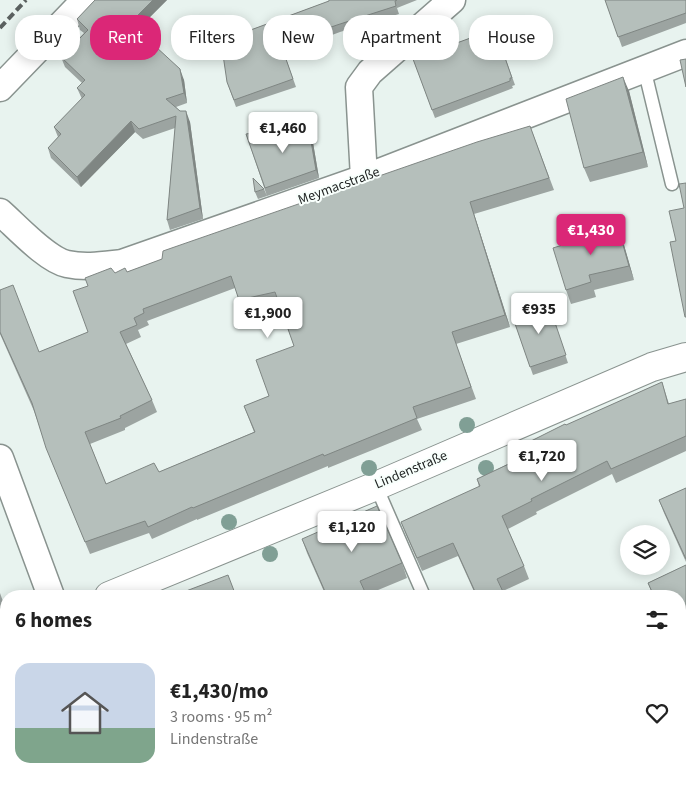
<!DOCTYPE html>
<meta charset="utf-8">
<style>
body{margin:0;font-family:"Source Sans 3",sans-serif;background:#f6f6f6;color:#222;height:100vh;display:flex;flex-direction:column;font-size:19px;white-space:nowrap}
*{box-sizing:border-box;margin:0}
p{font-size:16px;color:#767676}
.icon{flex:none;width:28px;height:28px;fill:none;stroke:currentColor;stroke-width:2;stroke-linecap:round;stroke-linejoin:round}
.map{position:relative;flex:1;overflow:hidden}
.details{position:absolute;left:0px;top:590px;width:686px;height:195px;display:flex;flex-direction:column;background:#fff;border-radius:20px 20px 0 0;box-shadow:0 2px 12px #0003}
.details>*{flex:none}
.hud{position:absolute;left:15px;top:15px;width:656px;height:45px;display:flex;gap:10px}
.fabs{position:absolute;left:620px;top:525px;display:grid;gap:10px}
.fabs a{display:grid;place-items:center;width:50px;height:50px;border-radius:50%;background:#fff;box-shadow:0 2px 12px #0003;font-size:25px}
.price{position:absolute;translate:-50% -42px;padding:0 11px;border-radius:5px;background:#fff;color:#222;font-size:16px;line-height:32px;filter:drop-shadow(0 1px 2px #0008)}
.price::after{content:'';position:absolute;left:50%;top:30px;width:15px;height:11px;margin-left:-8px;background:inherit;clip-path:polygon(0 0,100% 0,50% 100%)}
.price.on{background:#db2777;color:#fff}
ul{padding:0;list-style:none}
li{display:flex;align-items:center;gap:15px;height:125px;padding:0 15px}
li span{display:grid;place-items:center;flex:none;width:140px;height:100px;border-radius:15px;color:#555}
li>.icon{margin-inline-start:auto}
span .icon{width:60px;height:60px;fill:#fffc;stroke-width:1}
li b{font-size:21px}
h2{display:flex;justify-content:space-between;align-items:center;height:60px;padding:0 15px;font-size:21px}
.pill{padding:0 18px;border-radius:20px;background:#fff;box-shadow:0 2px 12px #0003;font-size:18px;line-height:45px}
.pill.on{background:#db2777;color:#fff}
.map>svg:first-child{display:block}
.lines{fill:none;stroke-linecap:round;stroke-linejoin:round}
.lane-casing{stroke:#89938f;stroke-width:15}
.street-casing{stroke:#89938f;stroke-width:29}
.secondary-casing{stroke:#89938f;stroke-width:30}
.lane{stroke:#fff;stroke-width:12}
.street{stroke:#fff;stroke-width:26}
.secondary{stroke:#fff;stroke-width:28}
.rail{stroke:#5a605f;stroke-width:4;stroke-dasharray:8 4;stroke-linecap:butt}
.tree{fill:#809f95}
.wall{fill:#9ca4a1;fill-rule:evenodd}
.shaded-wall{fill:#7f8683}
.building{fill:#b5bfbb;stroke:#7f8683;fill-rule:evenodd}
.labels{text-anchor:middle;dominant-baseline:central;stroke-width:4;stroke-linejoin:round;paint-order:stroke}
.street-label{font-size:14px;fill:#222625;stroke:#f8fffc}
</style>
<div class="map">
<svg width="686" height="785" viewBox="0 0 686 785">
<rect width="100%" height="100%" fill="#e8f3ef"/>
<g class="lines">
<g class="lane-casing">
<path id="lane" d="M644,68L672,184
M376,486L424,596"/>
</g>
<g class="street-casing">
<path id="street" d="M0,88L85,0
M364,178L359,87L370,72L452,0
M0,212C16,226 47,260 67,264C86,268 103,265 122,263L364,178L686,53
M0,458L51,596
M95,779L98,785"/>
</g>
<g class="secondary-casing">
<path id="secondary" d="M109,596L376,486L652,367L686,357
M0,644L6,641"/>
</g>
<use href="#lane" class="lane"/>
<use href="#street" class="street"/>
<use href="#secondary" class="secondary"/>
<path class="rail" d="M0,28L26,0"/>
</g>
<g class="tree">
<circle cx="467" cy="425" r="8"/>
<circle cx="369" cy="468" r="8"/>
<circle cx="486" cy="468" r="8"/>
<circle cx="229" cy="522" r="8"/>
<circle cx="270" cy="554" r="8"/>
</g>
<path class="wall" d="M95,0H167L138,29L184,80L187,103L176,107L190,122L203,219L170,230L167,220L175,128L143,139L135,132L81,187L51,158L48,148L58,137L54,127L82,99L77,88L82,83L65,67L61,57L84,33L80,30L77,19Z
M329,0H417L397,8L399,14L340,32L284,53L296,87L236,107L227,82L223,47L221,41L329,1Z
M605,0H686V23L622,47Z
M495,29L515,85L512,86L513,88L435,118L413,59Z
M629,91L648,167L590,182L584,168Z
M530,126L554,190L474,214L510,327L456,344L476,399L417,419L422,430L328,468V466L197,520V519L152,539L149,533L90,554L51,460L34,411L0,334V290L39,352L88,332V286L115,273L127,272ZM235,288L243,312L279,304L294,346L269,396L244,406L254,432L159,472L106,484L90,444L125,430V428L157,412L152,400L126,344L141,337L138,330L149,325L147,321Z
M311,131L319,178L267,196L246,134Z
M264,189L267,196L258,199L255,192Z
M617,224L622,238L634,280L594,290L596,297L571,304L566,290L569,243Z
M548,303L568,363L533,375L512,315Z
M662,382L669,404L686,399V451L616,483L612,474L536,512L537,514L508,529L524,566L529,579L503,591L505,596H476L458,556L422,571L406,535L401,522L479,487L477,479L531,453L527,443Z
M686,488V562L664,513L659,500Z
M302,539L402,563L407,578L366,595V596H326L307,553Z
M686,565V660L680,650V596H653L648,583Z
M0,593L5,607L0,609Z
M192,779H226L211,785H195Z
M504,779H557L544,785H507Z"/>
<path class="shaded-wall" d="M153,0H167L134,33L130,23Z
M180,69L184,80L187,103L184,93Z
M623,77L629,91L648,167L643,152Z
M186,111L190,122L203,219L200,208Z
M131,121L135,132L81,187L77,177Z
M308,124L311,131L319,178L316,170Z
M470,202L474,214L510,327L505,315Z
M617,224L622,238L634,280L629,266Z"/>
<path class="building" d="M95,0H153L130,23L180,69L184,93L166,99L180,111H186L200,208L167,220L176,116L139,129L131,121L77,177L48,148L61,134L54,127L85,95L77,88L85,80L61,57L88,30L77,19Z
M329,0H397L395,1L396,6L337,25L281,45L293,79L234,100L227,82L222,48L226,46L221,41L329,1Z
M605,0H686V13L618,37Z
M495,29L512,78H510V81L432,110L413,59Z
M686,59V87L680,60Z
M623,77L643,152L584,168L566,99Z
M308,124L316,170L265,188L246,134Z
M530,126L549,178L470,202L505,315L452,332L471,387L413,407L417,418L324,456L323,454L193,508L192,507L148,527L145,521L85,542L46,448L32,403L0,332V290L13,285L39,352L88,332L73,291L88,286L85,278L111,268L115,273L125,268L127,272L162,259L163,251L477,142ZM231,276L239,300L275,292L294,346L256,360L269,396L244,406L255,432L159,472L154,463L106,484L85,432L121,418L120,416L152,400L120,332L137,325L134,318L144,313L143,309Z
M253,178L264,189L255,192Z
M686,183V317H685L670,242L676,241L669,211L684,208L679,184Z
M617,224L629,266L589,275L591,282L566,290L553,248L569,243L568,239Z
M548,302L566,355L530,367L512,315Z
M662,382L668,404L686,399V436L611,469L607,461L531,499L532,501L502,516L524,566L497,579L505,596H477L453,543L417,558L401,522L480,486L477,479L532,453L527,443L565,424L566,425Z
M686,488V559L659,500Z
M377,506L402,563L360,581L365,592L354,596H327L302,539Z
M686,565V655L680,645V596H654L648,583Z
M228,575L236,596H173Z
M6,683V700L0,686Z
M6,767V779H79L82,785H0V770Z
M260,779H305L308,785H263Z
M356,779H390L392,785H359Z
M506,779H515L507,782Z"/>
<g class="labels">
<g class="street-label">
<text transform="translate(339 186) rotate(-20)">Meymacstraße</text>
<text transform="translate(411 470) rotate(-23)">Lindenstraße</text>
</g>
</g>
</svg>
<div class="fabs">
<a><svg class="icon" aria-label="layers" viewBox="0 0 24 24"><path d="M12 4l9 5-9 5-9-5zM3 14l9 5 9-5"/></svg></a>
</div>
<b class="price" style="left:283px;top:154px">€1,460</b>
<b class="price on" style="left:591px;top:256px">€1,430</b>
<b class="price" style="left:539px;top:335px">€935</b>
<b class="price" style="left:268px;top:339px">€1,900</b>
<b class="price" style="left:542px;top:482px">€1,720</b>
<b class="price" style="left:352px;top:553px">€1,120</b>
<div class="hud">
<a class="pill">Buy</a>
<a class="pill on">Rent</a>
<a class="pill">Filters</a>
<a class="pill">New</a>
<a class="pill">Apartment</a>
<a class="pill">House</a>
</div>
<section class="details">
<h2>6 homes<svg class="icon" aria-label="filters" viewBox="0 0 24 24"><path d="M4 7h16M4 17h16"/><circle cx="9" cy="7" r="2"/><circle cx="15" cy="17" r="2"/></svg></h2>
<ul>
<li><span style="background:linear-gradient(#c9d6e8 65%,#7fa58c 0)"><svg class="icon" aria-label="home" viewBox="0 0 24 24"><path d="M3 11l9-7 9 7M6 9v11h12V9"/></svg></span><div><b>€1,430/mo</b><p>3 rooms · 95 m²</p><p>Lindenstraße</p></div><svg class="icon" aria-label="heart" viewBox="0 0 24 24"><path d="M12 20l-8-8c-3-5 5-10 8-4 3-6 11-1 8 4z"/></svg></li>
</ul>
</section>
</div>
